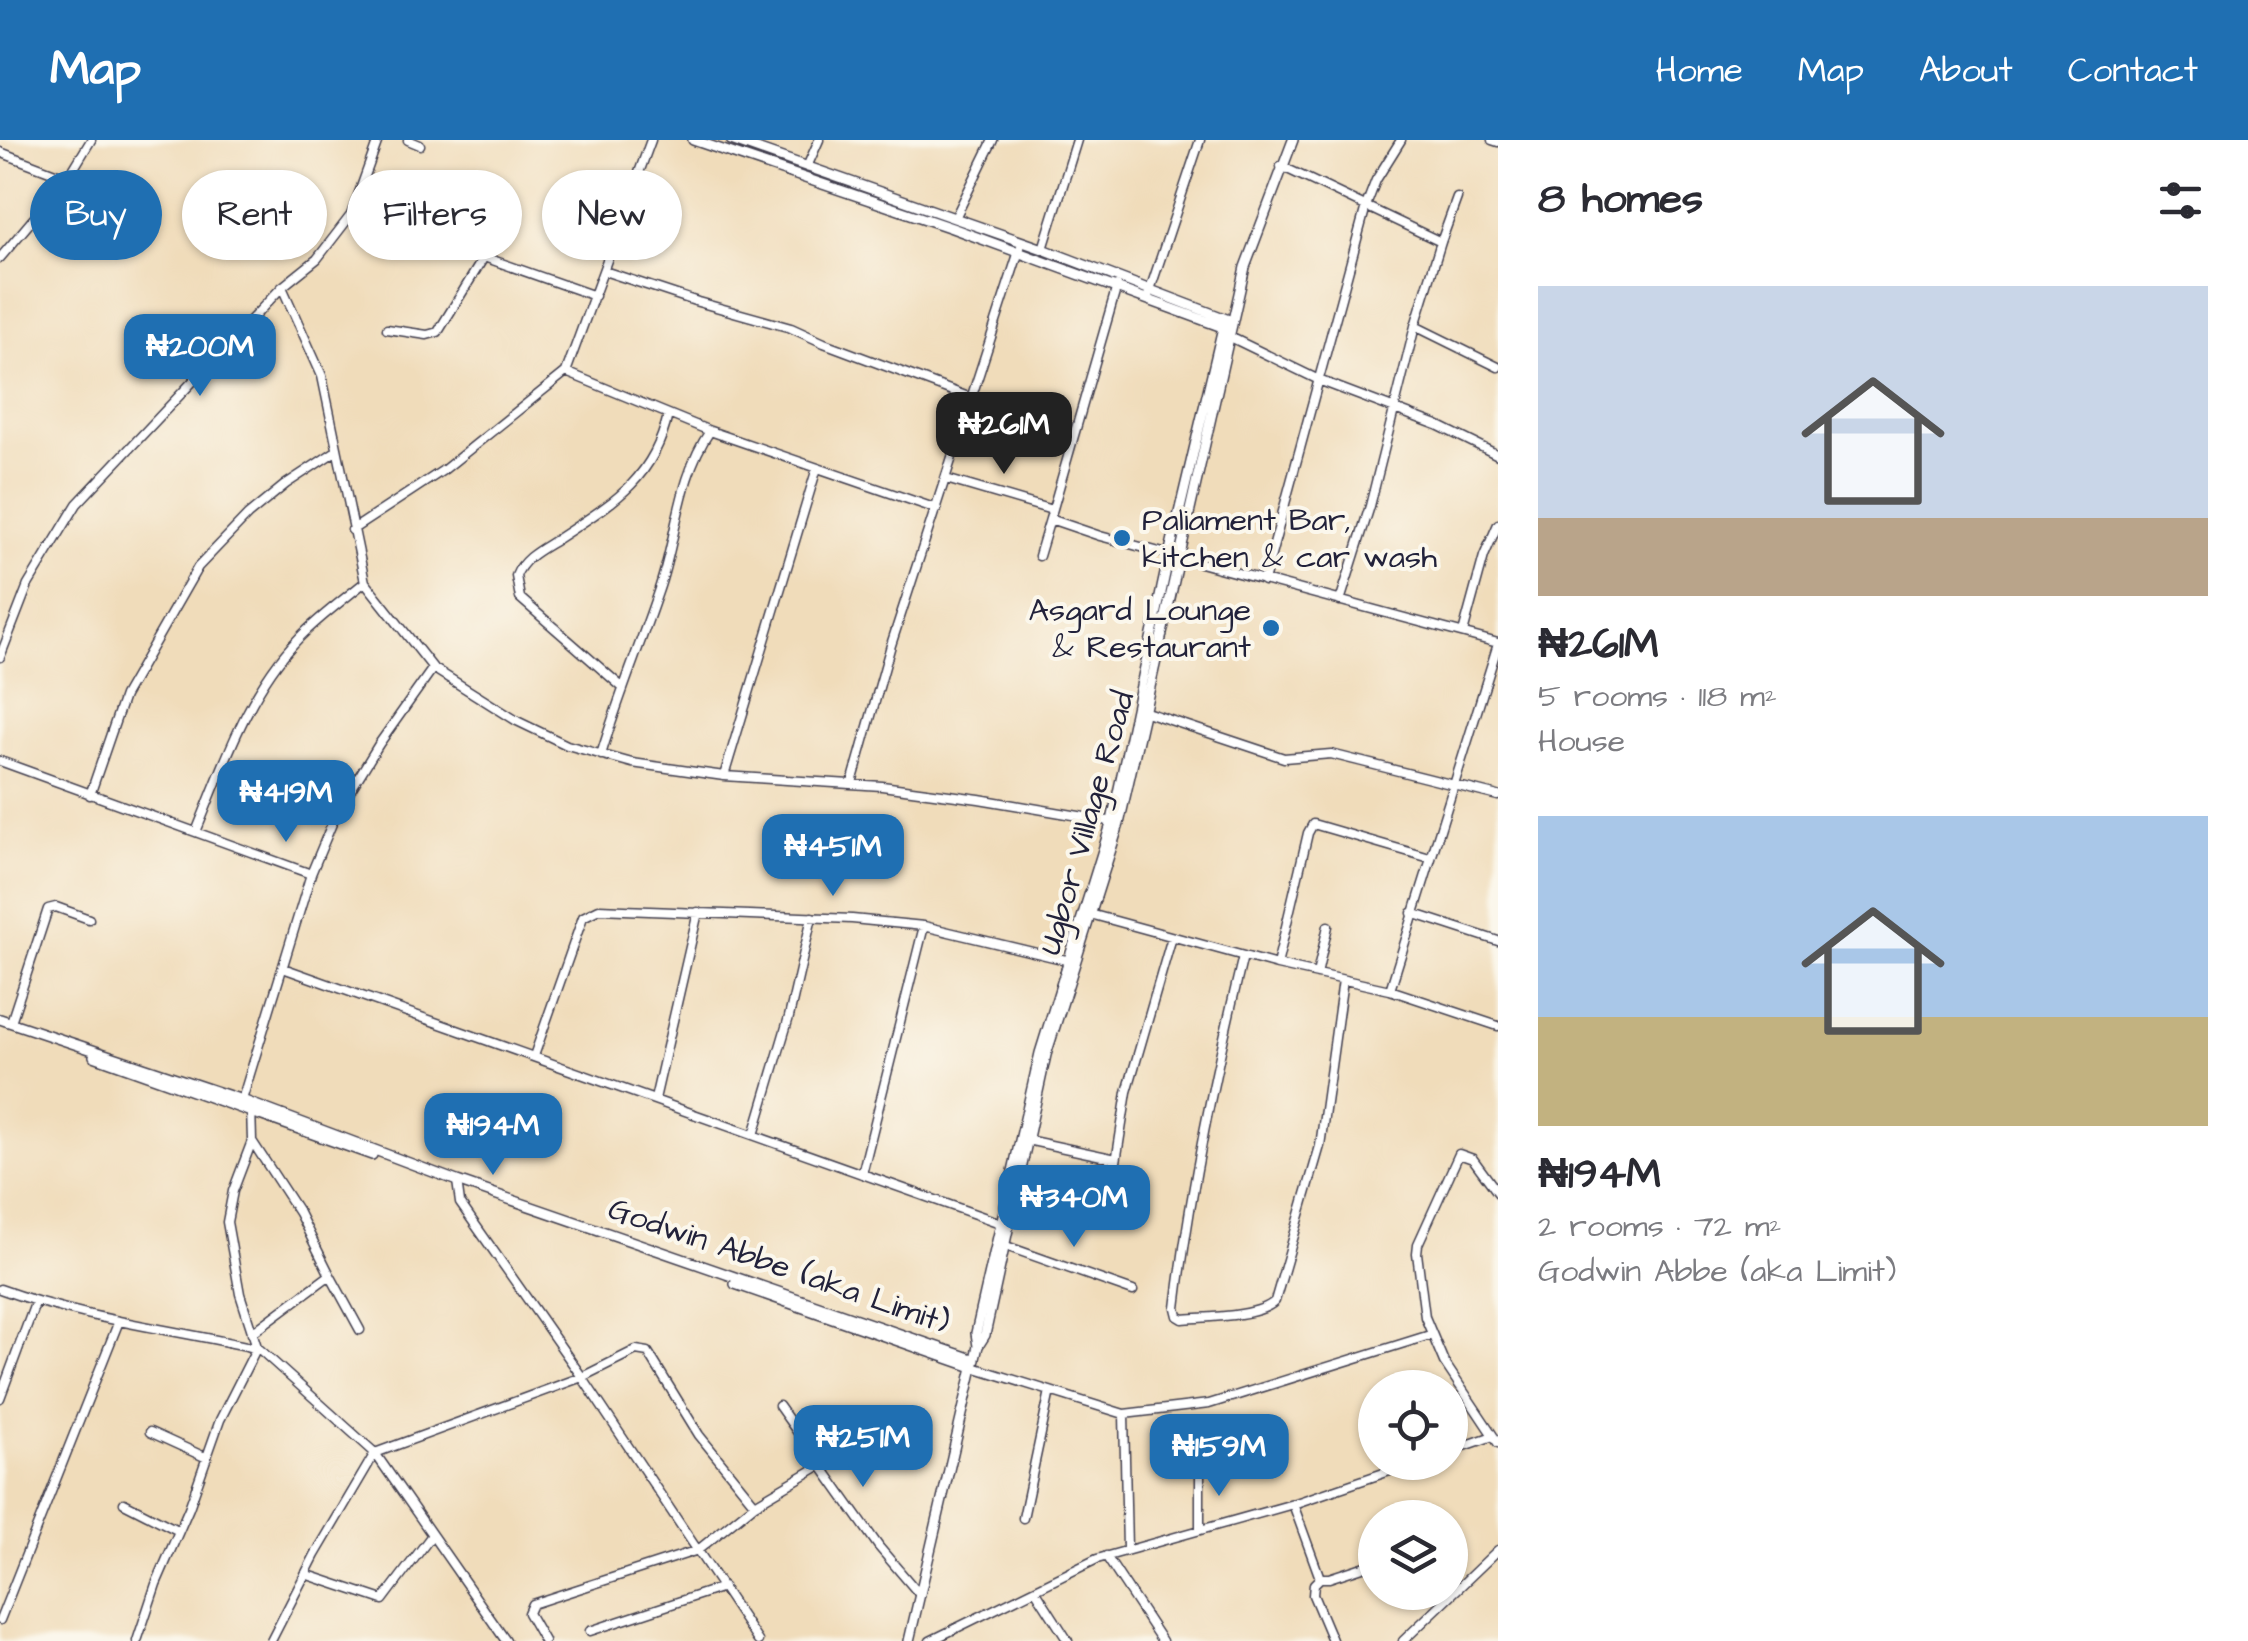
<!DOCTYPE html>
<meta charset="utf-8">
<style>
body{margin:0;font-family:"Architects Daughter",sans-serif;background:#f2f2f3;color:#2b2b33;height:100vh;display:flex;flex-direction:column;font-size:38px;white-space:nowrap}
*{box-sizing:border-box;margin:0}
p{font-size:32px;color:#7c7c81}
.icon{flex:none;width:55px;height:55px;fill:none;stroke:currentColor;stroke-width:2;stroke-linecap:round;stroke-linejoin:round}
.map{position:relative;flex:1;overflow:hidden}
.drawer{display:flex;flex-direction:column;background:#fff;width:750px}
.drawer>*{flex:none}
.guide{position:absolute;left:30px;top:30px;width:950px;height:90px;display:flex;gap:20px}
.controls{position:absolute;left:1358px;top:1230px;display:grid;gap:20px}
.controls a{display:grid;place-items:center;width:110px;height:110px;border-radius:50%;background:#fff;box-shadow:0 2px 8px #0004;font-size:50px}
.price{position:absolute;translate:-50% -85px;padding:0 22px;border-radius:20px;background:#1f6fb2;color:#fff;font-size:32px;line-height:65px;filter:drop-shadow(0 2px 5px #0008)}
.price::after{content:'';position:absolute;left:50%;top:60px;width:30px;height:22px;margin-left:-15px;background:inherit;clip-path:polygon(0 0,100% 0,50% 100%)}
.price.active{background:#222;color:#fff}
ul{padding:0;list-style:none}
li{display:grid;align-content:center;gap:20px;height:530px;padding:0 40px}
li span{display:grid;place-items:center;height:310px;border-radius:0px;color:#555}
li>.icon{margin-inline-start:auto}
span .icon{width:180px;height:180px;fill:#fffc;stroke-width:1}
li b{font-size:42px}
h2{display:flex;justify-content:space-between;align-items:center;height:120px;padding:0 40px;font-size:42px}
.chip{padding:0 35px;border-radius:45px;background:#fff;box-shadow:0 2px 8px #0004;font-size:35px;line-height:90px}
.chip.active{background:#1f6fb2;color:#fff}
header{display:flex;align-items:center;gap:60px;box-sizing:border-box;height:140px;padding:0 50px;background:#1f6fb2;color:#fff}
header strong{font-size:48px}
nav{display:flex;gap:55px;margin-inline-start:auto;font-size:35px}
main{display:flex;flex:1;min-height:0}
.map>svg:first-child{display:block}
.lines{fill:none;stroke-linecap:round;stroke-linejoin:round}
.minor-casing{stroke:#413e4e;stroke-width:11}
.tertiary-casing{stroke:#413e4e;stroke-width:12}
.minor{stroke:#fff;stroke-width:8}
.tertiary{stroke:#fff;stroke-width:9}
.poi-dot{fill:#1f6fb2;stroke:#fbf7ec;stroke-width:4}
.labels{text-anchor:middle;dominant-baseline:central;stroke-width:8;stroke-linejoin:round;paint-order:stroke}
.poi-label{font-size:32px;fill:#22223b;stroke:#fbf7ec;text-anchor:start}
.street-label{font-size:32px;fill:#22223b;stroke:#fbf7ec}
</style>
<header>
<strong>Map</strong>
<nav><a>Home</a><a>Map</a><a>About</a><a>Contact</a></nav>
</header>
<main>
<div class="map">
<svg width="1498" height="1501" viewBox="0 0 1498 1501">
<rect width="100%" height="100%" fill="#fbf7ec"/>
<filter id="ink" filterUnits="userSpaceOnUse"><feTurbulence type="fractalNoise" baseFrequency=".01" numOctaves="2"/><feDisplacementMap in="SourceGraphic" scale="20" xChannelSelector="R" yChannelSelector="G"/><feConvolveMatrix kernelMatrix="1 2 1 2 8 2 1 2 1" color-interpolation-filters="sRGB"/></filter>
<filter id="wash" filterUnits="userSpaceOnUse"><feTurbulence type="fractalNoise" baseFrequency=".0048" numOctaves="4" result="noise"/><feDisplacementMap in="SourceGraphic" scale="40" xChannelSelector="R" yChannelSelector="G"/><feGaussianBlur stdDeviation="2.25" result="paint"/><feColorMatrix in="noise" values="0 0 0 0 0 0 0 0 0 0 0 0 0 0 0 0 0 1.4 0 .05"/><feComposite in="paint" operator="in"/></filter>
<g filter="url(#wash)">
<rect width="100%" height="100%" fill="#f0dcba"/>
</g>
<g filter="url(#ink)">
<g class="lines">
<g class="minor-casing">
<path id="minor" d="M408,0L420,5
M1492,0L1498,2
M0,12L68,38
M1281,26L1441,102L1415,186L1370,366L1340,461
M807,27L819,0
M351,75L409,107L424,96L595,156
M955,78L993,0
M1441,102L1457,58
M1043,109L1077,0
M480,115L500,54
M0,118L68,38L91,0
M604,131L698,162L791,188L824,203L971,258
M1117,146L1050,379L1100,396L1498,503
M282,147L322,236L365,442L433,528L517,581L567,605L632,623L724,636L882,646L979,659L1114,682
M1147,159L1200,0
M1415,186L1498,227
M387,189L427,195L438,192L484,117
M1228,196L1321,241L1437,285L1498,315
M566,232L710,291L937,369
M946,339L1052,370
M352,390L445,329L566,232L651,0
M1039,416L1050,379
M1264,441L1366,66L1376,40L1401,0
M1463,493L1484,416L1498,384
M0,517L28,445L77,364L282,147L317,119L351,75L378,0
M622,547L520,458L516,436C523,418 540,410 556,400C609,365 653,342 668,275
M1146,572L1284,618L1331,614L1498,656
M601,615C618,558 641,503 660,446C677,395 679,336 710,291
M0,621L311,734L242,960
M724,636L817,328
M852,643L891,505L1020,108
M90,655L124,556L198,427L248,375L286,344L336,311
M196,692C223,627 248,550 299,498C318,478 343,460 365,442
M311,734L336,674L379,604L433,528
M1412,773L1498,801
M1090,774L1277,825L1390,850L1498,886
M1243,816C1215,932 1190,1049 1176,1168L1178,1176L1183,1179C1206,1177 1260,1177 1275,1161L1320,1006L1343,840
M1277,825L1308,693L1313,684L1430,718
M283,828L1003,1084
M1317,834L1328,786
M1390,850L1498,504
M11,882L48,769L56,767L89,779
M534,916L583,777L599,769L852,779L924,786L1070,821
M655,959L698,772
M754,995L789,877L812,777
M1027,1000L1116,1019
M862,1034L924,786
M457,1041L460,1063L582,1237L758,1501
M1498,1053L1473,1019L1459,1014L1418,1104L1417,1113L1425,1177L1444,1222L1498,1303
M1108,1073L1127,952L1172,797
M1003,1105L1133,1151
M330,1135L360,1190
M0,1149C82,1179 171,1189 255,1208
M252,1193L330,1135L299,1073L252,1001
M257,1207L375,1313L506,1501
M973,1227L1124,1274L1209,1264L1430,1195
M0,1258L36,1161
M779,1266L879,1407L920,1455
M1124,1274L1127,1409
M150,1292L207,1318
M1450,1311L1493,1296
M1200,1329V1389
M124,1363L179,1391
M1293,1364L1320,1438H1329L1375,1423
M1023,1378L1050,1251
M1106,1416L1162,1501
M305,1434L383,1460L432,1395
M1320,1438L1314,1444L1313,1455L1332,1500
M1036,1451L1068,1501
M0,1480L119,1181
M590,1491L723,1447
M137,1501L156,1444L189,1368L220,1280L257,1207L240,1154L227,1082L233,1051L252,1001L251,967
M271,1501L315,1415L375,1313L582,1237L636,1210L648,1212L699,1295L755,1364
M544,1501L528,1473L532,1464L698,1410L755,1364L823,1324
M930,1501L1097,1419L1293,1364L1416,1322
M1403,1501L1498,1410"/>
</g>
<g class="tertiary-casing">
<path id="tertiary" d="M693,0L952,88L1228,189
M731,0L1043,109L1229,180
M0,879L242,960L457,1041L975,1220
M94,916L372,1015
M735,1144L973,1227
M978,1206L976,1193L1040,913L1112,681L1169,415L1225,179
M909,1501L978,1206L985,1195L1046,915L1119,684L1245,127L1293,0"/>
</g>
<use href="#minor" class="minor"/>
<use href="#tertiary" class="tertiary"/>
</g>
</g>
<g class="poi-dot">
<circle cx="1122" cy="398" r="10"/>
<circle cx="1271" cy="488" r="10"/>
</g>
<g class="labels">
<g class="poi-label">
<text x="1142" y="380">Paliament Bar,<tspan x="1142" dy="37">kitchen &amp; car wash</tspan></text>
<text x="1251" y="470" text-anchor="end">Asgard Lounge<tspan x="1251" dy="37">&amp; Restaurant</tspan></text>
</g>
<g class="street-label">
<text transform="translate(1087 683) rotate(-74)">Ugbor Village Road</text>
<text transform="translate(779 1126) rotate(19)">Godwin Abbe (aka Limit)</text>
</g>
</g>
</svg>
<div class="controls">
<a><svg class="icon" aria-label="locate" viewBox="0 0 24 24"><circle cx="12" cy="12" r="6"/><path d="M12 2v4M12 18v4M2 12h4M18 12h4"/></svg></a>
<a><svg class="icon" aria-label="layers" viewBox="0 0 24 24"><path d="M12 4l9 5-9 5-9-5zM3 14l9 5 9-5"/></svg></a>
</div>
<b class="price" style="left:200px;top:259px">₦200M</b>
<b class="price active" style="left:1004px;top:337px">₦261M</b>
<b class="price" style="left:286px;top:705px">₦419M</b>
<b class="price" style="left:833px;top:759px">₦451M</b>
<b class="price" style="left:493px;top:1038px">₦194M</b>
<b class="price" style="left:1074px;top:1110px">₦340M</b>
<b class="price" style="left:863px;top:1350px">₦251M</b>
<b class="price" style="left:1219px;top:1359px">₦159M</b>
<div class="guide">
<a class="chip active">Buy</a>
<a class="chip">Rent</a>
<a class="chip">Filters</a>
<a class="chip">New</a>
</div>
</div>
<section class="drawer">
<h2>8 homes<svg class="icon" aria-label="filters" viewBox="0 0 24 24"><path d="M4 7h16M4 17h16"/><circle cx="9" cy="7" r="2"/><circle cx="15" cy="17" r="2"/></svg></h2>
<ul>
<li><span style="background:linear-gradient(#c9d6e8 75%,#b9a48a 0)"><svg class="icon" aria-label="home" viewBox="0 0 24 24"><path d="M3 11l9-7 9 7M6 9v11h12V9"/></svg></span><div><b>₦261M</b><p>5 rooms · 118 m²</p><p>House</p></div></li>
<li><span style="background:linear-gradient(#a9c7e8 65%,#c2b280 0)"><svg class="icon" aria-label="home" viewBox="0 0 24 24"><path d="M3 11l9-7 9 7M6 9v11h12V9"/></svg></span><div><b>₦194M</b><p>2 rooms · 72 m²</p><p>Godwin Abbe (aka Limit)</p></div></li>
</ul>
</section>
</main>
